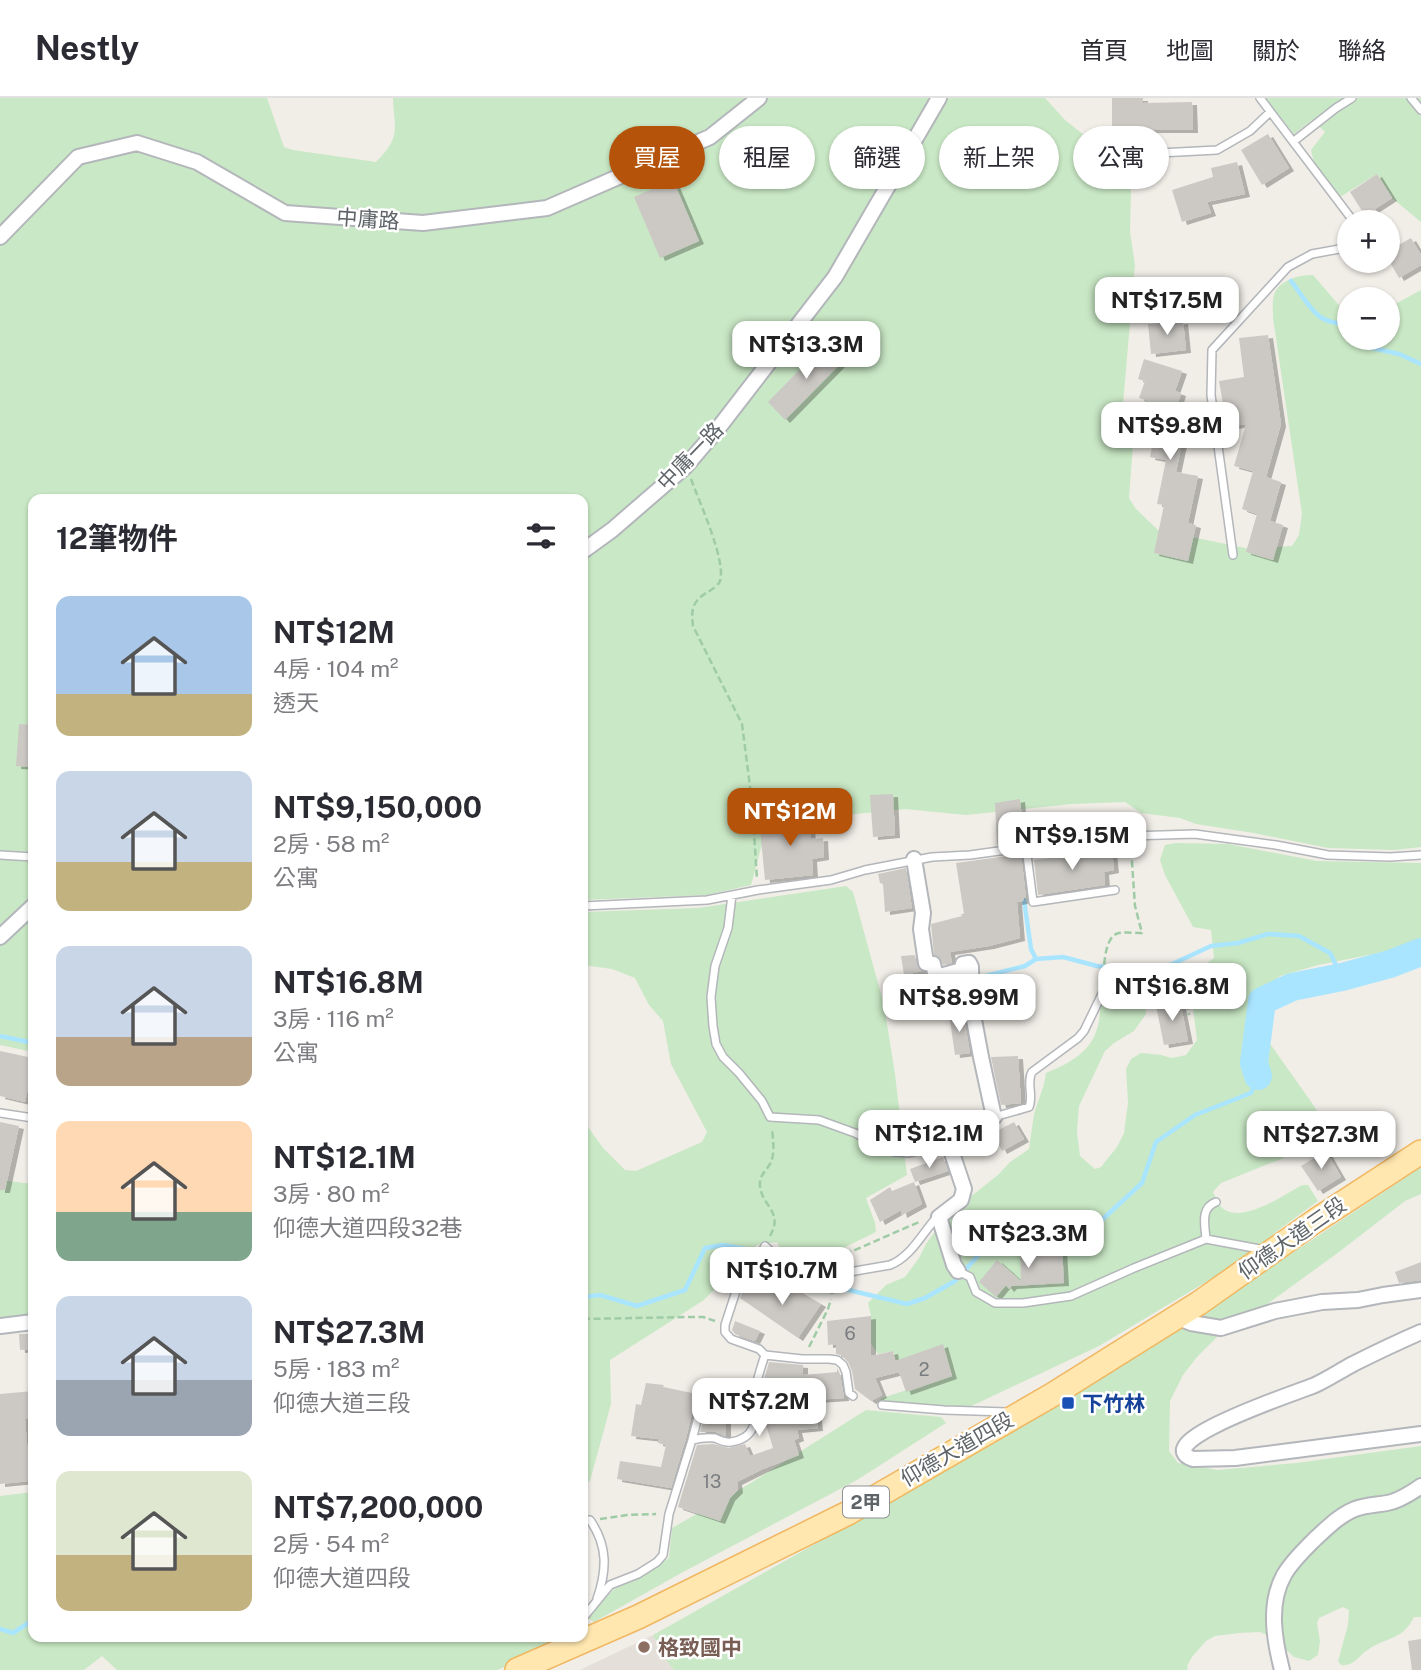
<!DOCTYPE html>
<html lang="zh-TW">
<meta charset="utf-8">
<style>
body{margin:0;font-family:"Public Sans","Noto Sans TC",sans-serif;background:#f7f7f7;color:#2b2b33;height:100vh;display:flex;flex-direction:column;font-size:26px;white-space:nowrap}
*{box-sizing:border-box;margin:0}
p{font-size:23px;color:#7c7c81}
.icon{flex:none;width:38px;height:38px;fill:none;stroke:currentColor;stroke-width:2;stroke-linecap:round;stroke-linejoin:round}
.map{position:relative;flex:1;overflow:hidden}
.details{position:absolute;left:28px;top:396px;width:560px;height:1148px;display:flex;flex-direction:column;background:#fff;border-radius:14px;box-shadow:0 2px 5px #0004}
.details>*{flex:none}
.banner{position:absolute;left:609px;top:28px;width:665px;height:63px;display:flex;gap:14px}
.tools{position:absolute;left:1337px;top:112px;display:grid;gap:14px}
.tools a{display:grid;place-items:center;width:63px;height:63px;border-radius:50%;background:#fff;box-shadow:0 2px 5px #0004;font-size:35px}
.price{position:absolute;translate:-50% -60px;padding:0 16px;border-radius:14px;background:#fff;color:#222;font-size:23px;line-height:46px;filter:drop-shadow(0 2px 4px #0008)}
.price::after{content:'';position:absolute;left:50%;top:42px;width:21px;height:16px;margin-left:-10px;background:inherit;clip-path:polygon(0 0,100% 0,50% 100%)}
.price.on{background:#b45309;color:#fff}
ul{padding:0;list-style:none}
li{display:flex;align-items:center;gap:21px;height:175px;padding:0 28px}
li span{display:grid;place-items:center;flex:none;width:196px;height:140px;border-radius:14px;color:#555}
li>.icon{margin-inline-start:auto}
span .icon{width:84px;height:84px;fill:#fffc;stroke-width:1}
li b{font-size:30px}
h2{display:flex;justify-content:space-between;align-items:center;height:84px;padding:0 28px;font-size:30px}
.chip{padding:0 24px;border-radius:32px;background:#fff;box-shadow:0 2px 5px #0004;font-size:24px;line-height:63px}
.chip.on{background:#b45309;color:#fff}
header{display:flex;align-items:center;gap:42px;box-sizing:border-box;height:98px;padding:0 35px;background:#fff;border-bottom:2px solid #e1e1e2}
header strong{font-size:33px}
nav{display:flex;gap:38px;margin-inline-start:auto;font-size:24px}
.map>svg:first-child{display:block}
.education{fill:#e4dfd9}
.green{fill:#c9e8c5}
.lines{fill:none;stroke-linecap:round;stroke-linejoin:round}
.stream{stroke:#aae5ff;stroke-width:4.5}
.river{stroke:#aae5ff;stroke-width:28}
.building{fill:#ccc9c5;filter:url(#shadow)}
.lane-casing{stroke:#b3b6ba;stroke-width:10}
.street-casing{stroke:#b3b6ba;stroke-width:18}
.primary-casing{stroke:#f1b660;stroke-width:26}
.path{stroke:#9fcca6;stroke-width:2.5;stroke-dasharray:7 3.5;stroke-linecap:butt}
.lane{stroke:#fff;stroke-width:7}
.street{stroke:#fff;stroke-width:14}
.primary{stroke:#ffe7af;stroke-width:23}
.transit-dot{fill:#1a4fb4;stroke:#fff;stroke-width:2.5}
.education-dot{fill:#8d6e63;stroke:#fff;stroke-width:2.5}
.labels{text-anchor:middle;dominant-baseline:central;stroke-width:5;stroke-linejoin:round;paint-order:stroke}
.number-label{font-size:18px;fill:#7a7d7f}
.shield{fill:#fff;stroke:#8f9295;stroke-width:2}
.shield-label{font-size:19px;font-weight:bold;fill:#5f6468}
.street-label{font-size:21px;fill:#5f6468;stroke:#fff}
.transit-label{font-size:21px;font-weight:bold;fill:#164399;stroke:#fff;text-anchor:start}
.education-label{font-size:21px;font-weight:bold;fill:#785e54;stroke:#fff;text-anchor:start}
</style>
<header>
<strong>Nestly</strong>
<nav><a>首頁</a><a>地圖</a><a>關於</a><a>聯絡</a></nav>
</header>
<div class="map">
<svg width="1421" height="1572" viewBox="0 0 1421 1572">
<defs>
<filter id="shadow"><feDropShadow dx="5" dy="3" stdDeviation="0" flood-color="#0004"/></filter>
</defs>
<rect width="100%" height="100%" fill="#f1eee8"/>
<path class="education" d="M653,1537L666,1562L674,1572H580Z"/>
<path class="green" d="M0,0H267L284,49L293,52L376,64C402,38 394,31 393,0H1045L1065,22L1128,72L1131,93L1130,134L1135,167L1123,306L1133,346L1129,400L1136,411L1158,432L1250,451L1292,448L1299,437L1302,416L1273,220C1273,213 1272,204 1274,197C1279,182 1299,177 1313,177L1344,213L1349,216V240H1388V210L1421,192V749L1395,752L1328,750L1254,735L1196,726L1180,720L1141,715L1125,704L1072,706L966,717L905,711L837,718L780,707L774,709L770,717L751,787L707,797L583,802V401H33V798L21,812L0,831Z
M1265,0H1421V124L1392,100L1377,76L1340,99L1314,65L1311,52L1325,34L1312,22L1294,36Z
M1176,745L1228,746L1317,763L1421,765V849H1409L1318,867L1280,878L1252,907L1261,933L1312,1005L1327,1029L1321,1041L1281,1061L1221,1085L1213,1094C1216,1100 1219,1109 1225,1112C1245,1124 1284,1097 1302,1087H1308L1318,1103L1277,1133L1251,1157L1099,1248L965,1311L878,1304L882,1300L951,1278L896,1263L893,1253L878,1256L871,1246V1218L868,1205L886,1187L905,1179L919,1160L926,1146L941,1125L970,1099L998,1077L1010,1064L1029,1051L1034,1016L1044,986L1046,975C1066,967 1088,956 1096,934C1105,911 1092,893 1122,887C1130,885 1136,884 1144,885L1146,916L1134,933L1114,945L1105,953L1079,1008L1077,1034L1080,1058L1095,1071L1101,1069L1117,1049L1124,1035L1128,1005L1126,971L1131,961L1141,955L1161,957L1172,960L1186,957L1197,942L1190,886L1191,876L1214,860L1211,832L1193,829L1165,777L1160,762L1165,747Z
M846,788L853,794L884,907L895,976L907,1077L866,1100L875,1125L876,1134L843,1150L827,1169L786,1165L777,1144L757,1147L704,1202L610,1262L611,1306L590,1383L583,1386V1022L603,1050L625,1072L636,1073L702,1044L707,1034L671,966L663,923L649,907L635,880L612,871L583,867V814L698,810Z
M33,817V954L0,947V846Z
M1421,1069V1096L1405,1103L1339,1154L1259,1212L1224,1232L1197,1259L1183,1277L1170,1303L1169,1353L1178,1365L1217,1372L1296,1365L1421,1348V1519H1414C1402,1543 1388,1538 1369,1551C1359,1557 1354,1569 1341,1567L1338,1563L1348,1527L1349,1512L1343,1509L1319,1520L1317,1525L1320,1543L1318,1557L1309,1563L1294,1559L1274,1540L1260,1534L1239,1535L1215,1538L1206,1543L1192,1559L1187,1568L1188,1572H674L666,1562L653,1537L995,1345L1225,1200Z
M0,1082L33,1086V1217L0,1221Z
M866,1312L941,1319L946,1325L857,1382L683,1474L594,1524L588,1520L598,1508L614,1491L641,1479L669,1460L672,1430L749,1386Z
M33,1394V1538H569V1541L497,1572H117L102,1558L84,1572H0V1398Z"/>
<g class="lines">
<path class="stream" d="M1291,183C1300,194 1308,209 1319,218C1328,226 1341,223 1349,231
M1358,240L1368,249L1399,256L1421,266
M1024,802L1031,851L1036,861
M937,890L1025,868L1036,861L1063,859L1097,868L1129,871L1166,869L1211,848L1238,845L1268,836L1299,838L1330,855L1342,879
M0,938L33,945
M806,1174L832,1188L907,1206L925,1200L955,1183L1005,1128L1032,1125L1069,1136L1093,1130L1142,1085L1156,1044L1195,1017L1251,995L1258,978
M583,1199L600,1197L637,1208L685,1192L705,1150L723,1147L762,1154L773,1158
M0,1531L13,1535L33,1522"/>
<path class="river" d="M1258,978L1254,965L1262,903L1292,889L1342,879L1390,866L1421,854"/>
</g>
<path class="building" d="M1112,0H1143V5L1192,4L1193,32H1112Z
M1268,36L1289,70L1262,87L1241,52Z
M1237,64L1245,96L1207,104L1211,115L1182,124L1172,92L1213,79L1211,70Z
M1377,76L1392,100L1375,111L1383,124H1369L1350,94Z
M673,82L699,143L660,160L634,99Z
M1388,133L1397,148L1411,140L1421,157V167L1399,180L1388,161Z
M1183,223L1186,252L1151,256L1148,226Z
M1268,237L1281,326L1266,379L1281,384L1270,423L1283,427L1273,462L1246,454L1257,416L1242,411L1253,373L1234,368L1246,326L1227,329L1219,283L1244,279L1239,240Z
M826,245L844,262L785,322L768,304Z
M1144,261L1182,273L1175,293L1181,295L1171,329L1185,331L1176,374L1198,378L1188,425L1196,427L1188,463L1154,455L1164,407L1157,406L1166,362L1150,359L1159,313L1146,309L1148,303L1139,300L1145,283L1138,281Z
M19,626L33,627V669L16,668Z
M893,696L895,737L873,739L870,697Z
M1020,701L1024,743L997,747L995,705Z
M809,715L811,741L823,740L824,759L812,761L813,777L765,782L760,731L783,729V717Z
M1112,753L1114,772L1104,774L1105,787L1038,797L1034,762Z
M1021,756L1026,800H1024L1023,803L1017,804L1020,840L989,848L950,854L952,865L943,867L940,860L934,857L931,826L962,818L961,816H964L956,765Z
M906,770L912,810L885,814L883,786L880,785L878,776Z
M915,857L917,867L922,873L904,877L901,858Z
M1180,903L1188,943L1164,947L1156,908Z
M963,914L970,955L955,957L949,916Z
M0,953L33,960V968L25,1004L0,998Z
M1018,958L1021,1005L1001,1007L991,959Z
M0,1024L19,1028L5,1092H0Z
M1014,1024L1024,1041L1002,1053L993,1035Z
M1326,1053L1341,1079L1318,1093L1301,1068Z
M943,1059L948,1073L915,1084L910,1071Z
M914,1084L922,1106L902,1117L901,1112L880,1124L870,1102L890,1089L892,1093Z
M1062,1149L1064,1185L1012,1188L1009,1191L1006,1187L996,1199L979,1184L997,1162L1021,1183L1020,1151Z
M1421,1164V1182L1399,1185L1395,1174Z
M752,1181L784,1201L792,1189L821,1206L798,1240L740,1200L743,1193Z
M871,1218V1258L893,1253L895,1263L943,1246L952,1278L906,1294L899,1274L875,1280L882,1297L871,1303L855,1291L852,1273L848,1264L841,1257L836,1256V1246L828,1247L827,1223Z
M735,1223L760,1233L755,1243L735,1236L732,1232Z
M19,1236H33V1251L20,1252Z
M769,1264L803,1267V1277L837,1274V1270L840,1276L844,1300L815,1302L818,1330L797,1332L799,1340L794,1342L799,1357L763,1371L737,1384L738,1392L730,1400L720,1423L678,1409L697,1347L713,1346L729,1350L745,1346L750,1358L773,1350L762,1314L763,1285Z
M646,1285L664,1287L663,1289L697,1296L686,1340L671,1390L617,1381L620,1363L661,1369L666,1347L658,1345V1341L631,1338L636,1306L641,1307Z
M33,1293V1321H25L30,1383L0,1386V1296Z
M707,1310H708V1318L726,1319V1338L716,1334H700Z
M1421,1541V1572H1412L1408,1543Z"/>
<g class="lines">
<g class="lane-casing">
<path id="lane" d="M1260,0L1354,124
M1411,0L1421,12
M1294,43L1336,10L1352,0
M1101,58L1217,52L1250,33L1270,14
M1233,457L1211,297L1212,252L1288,169L1312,156L1345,150L1349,146
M1026,749L1033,804L1115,792
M0,757L33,759
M732,797L728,830L715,868L711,899L713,928L716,946L723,959L739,975L762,1003L770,1019L819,1022L855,1035L884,1050L895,1054L908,1055L949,1046
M583,808L707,802L758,792L831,782L865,772L932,759L970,757L1035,748L1130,738L1195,736L1276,747L1328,757L1390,759L1421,757
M0,1015L33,1020
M994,1019L1029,1009C1034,998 1026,985 1032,974L1078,940L1084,933L1102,896
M1206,1141C1205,1127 1200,1110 1216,1104
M958,1173L970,1179L976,1194L995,1205H1023L1071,1198L1134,1170L1206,1141L1265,1152
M832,1177L890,1167C912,1158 922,1135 938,1118
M765,1257L802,1261H829L837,1262L843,1267L846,1274L849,1295L853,1298
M882,1307L944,1312L1007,1314
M692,1342L702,1304L704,1290
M583,1422H590C608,1448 607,1472 597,1501
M583,1520L610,1487L638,1476L657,1464L663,1457L669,1416L692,1342C700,1340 707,1339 715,1340C720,1342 725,1345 731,1344C765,1339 753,1307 757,1284C759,1275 762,1266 765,1257L759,1251L731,1241L725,1234V1227L737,1190L756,1165L765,1148L781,1163L803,1171L832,1177V1191"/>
</g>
<g class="street-casing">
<path id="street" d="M0,139L78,59L137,45L197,64L285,115L423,125L547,110L710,39L759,0
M583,453L612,432L686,368L720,328L835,179L939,0
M914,761L923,815L921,831L926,865L933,866L936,879L962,872L963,866L969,865L971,869L972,911L981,959L994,1019L949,1046L964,1091L961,1102L939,1119L954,1167L958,1173
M0,839L33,808
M1176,1219L1191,1225L1221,1230L1275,1213L1322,1204L1358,1202L1383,1197L1421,1192
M0,1228L33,1224
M1421,1234C1398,1244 1375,1255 1353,1266C1340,1273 1328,1281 1315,1287C1307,1291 1144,1344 1193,1361L1235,1360L1421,1336
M1282,1572C1274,1541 1268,1506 1284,1477C1292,1463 1305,1451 1316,1440C1328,1429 1340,1417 1355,1411C1366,1407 1376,1407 1387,1405C1399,1403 1411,1395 1421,1388"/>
</g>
<g class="primary-casing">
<path id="primary" d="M517,1572L638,1519L848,1415L1052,1297L1199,1205L1315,1123L1421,1054"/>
</g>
<path class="path" d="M691,381C698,401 729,468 719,485C716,489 710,493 706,495C692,504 691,512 693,528L742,626L752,704L757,781
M1103,887C1104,873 1103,838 1119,835C1126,834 1135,835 1142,835L1135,808L1131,750
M1111,903L1119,899L1173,891C1186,894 1187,906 1189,917
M770,1138C784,1113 762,1109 760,1088C759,1076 767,1073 771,1064C775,1055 773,1041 772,1031
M837,1164L848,1155L919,1124
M583,1221L688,1219H703L715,1223
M809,1249L828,1211L831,1201
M600,1421L627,1417L656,1416"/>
<use href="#lane" class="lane"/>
<use href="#street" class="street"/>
<use href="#primary" class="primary"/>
</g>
<rect class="transit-dot" x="1061" y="1298" width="14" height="14" rx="3.5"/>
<circle class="education-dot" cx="644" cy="1549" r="7"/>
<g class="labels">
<g class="number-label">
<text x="850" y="1235">6</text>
<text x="924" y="1271">2</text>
<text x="712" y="1383">13</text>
</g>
<rect class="shield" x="843" y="1388.5" width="46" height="31" rx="5"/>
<g class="shield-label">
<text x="866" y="1404">2甲</text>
</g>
<g class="street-label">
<text transform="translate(368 121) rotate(4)">中庸路</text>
<text transform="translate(690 358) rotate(-46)">中庸一路</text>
<text transform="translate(1292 1140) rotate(-35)">仰德大道三段</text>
<text transform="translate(957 1351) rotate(-30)">仰德大道四段</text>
</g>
<g class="transit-label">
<text x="1082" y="1305">下竹林</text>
</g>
<g class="education-label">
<text x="658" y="1549">格致國中</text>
</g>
</g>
</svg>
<div class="tools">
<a>+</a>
<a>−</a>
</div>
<b class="price" style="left:1167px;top:239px">NT$17.5M</b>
<b class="price" style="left:806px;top:283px">NT$13.3M</b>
<b class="price" style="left:1170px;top:364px">NT$9.8M</b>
<b class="price on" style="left:790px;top:750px">NT$12M</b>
<b class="price" style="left:1072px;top:774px">NT$9.15M</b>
<b class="price" style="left:1172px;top:925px">NT$16.8M</b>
<b class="price" style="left:959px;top:936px">NT$8.99M</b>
<b class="price" style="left:929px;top:1072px">NT$12.1M</b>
<b class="price" style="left:1321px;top:1073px">NT$27.3M</b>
<b class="price" style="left:1028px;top:1172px">NT$23.3M</b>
<b class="price" style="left:782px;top:1209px">NT$10.7M</b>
<b class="price" style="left:759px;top:1340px">NT$7.2M</b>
<div class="banner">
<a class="chip on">買屋</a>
<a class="chip">租屋</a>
<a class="chip">篩選</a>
<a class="chip">新上架</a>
<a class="chip">公寓</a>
</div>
<section class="details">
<h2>12筆物件<svg class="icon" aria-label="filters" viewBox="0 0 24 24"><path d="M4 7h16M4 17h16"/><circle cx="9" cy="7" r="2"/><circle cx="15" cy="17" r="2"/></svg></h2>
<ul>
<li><span style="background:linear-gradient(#a9c7e8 70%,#c2b280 0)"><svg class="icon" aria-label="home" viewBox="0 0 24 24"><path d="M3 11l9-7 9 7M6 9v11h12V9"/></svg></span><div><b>NT$12M</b><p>4房 · 104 m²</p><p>透天</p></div></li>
<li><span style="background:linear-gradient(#c9d6e8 65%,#c2b280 0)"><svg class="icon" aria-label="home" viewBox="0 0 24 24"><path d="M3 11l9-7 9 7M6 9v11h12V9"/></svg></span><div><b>NT$9,150,000</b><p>2房 · 58 m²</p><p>公寓</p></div></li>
<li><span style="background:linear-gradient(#c9d6e8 65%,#b9a48a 0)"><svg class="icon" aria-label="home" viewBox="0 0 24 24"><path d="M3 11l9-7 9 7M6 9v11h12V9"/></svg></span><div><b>NT$16.8M</b><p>3房 · 116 m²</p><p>公寓</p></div></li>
<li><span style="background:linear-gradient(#ffd9b3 65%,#7fa58c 0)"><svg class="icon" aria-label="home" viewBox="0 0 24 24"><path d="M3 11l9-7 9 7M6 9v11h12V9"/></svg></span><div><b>NT$12.1M</b><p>3房 · 80 m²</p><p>仰德大道四段32巷</p></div></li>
<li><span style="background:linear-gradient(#c9d6e8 60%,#9aa5b1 0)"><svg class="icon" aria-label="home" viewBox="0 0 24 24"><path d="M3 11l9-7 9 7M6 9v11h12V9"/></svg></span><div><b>NT$27.3M</b><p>5房 · 183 m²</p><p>仰德大道三段</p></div></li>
<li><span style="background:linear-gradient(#dfe7d0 60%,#c2b280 0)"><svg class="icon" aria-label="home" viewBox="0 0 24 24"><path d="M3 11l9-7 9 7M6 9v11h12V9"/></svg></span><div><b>NT$7,200,000</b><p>2房 · 54 m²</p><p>仰德大道四段</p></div></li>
</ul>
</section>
</div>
